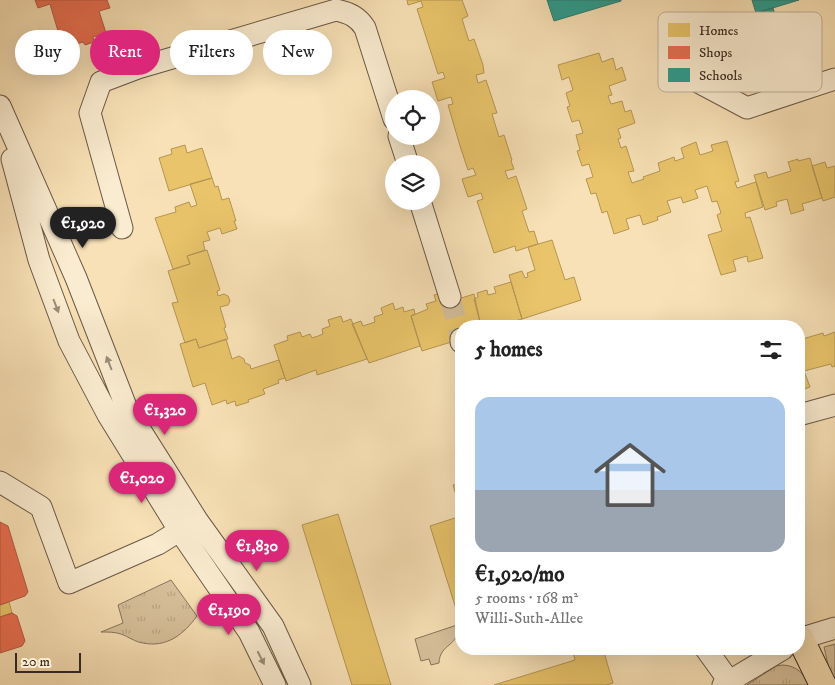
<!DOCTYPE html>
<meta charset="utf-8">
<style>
body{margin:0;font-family:"IM FELL DW Pica",serif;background:#f2f2f2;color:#222;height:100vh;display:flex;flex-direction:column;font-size:19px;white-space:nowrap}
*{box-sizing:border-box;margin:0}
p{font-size:16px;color:#767676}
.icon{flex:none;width:28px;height:28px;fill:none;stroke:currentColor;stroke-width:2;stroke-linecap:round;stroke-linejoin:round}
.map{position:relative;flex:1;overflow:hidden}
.sheet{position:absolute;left:455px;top:320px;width:350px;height:335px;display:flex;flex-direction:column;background:#fff;border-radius:20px;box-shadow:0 5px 20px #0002}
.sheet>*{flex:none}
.hud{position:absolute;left:15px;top:30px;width:365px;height:45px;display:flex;gap:10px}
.buttons{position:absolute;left:385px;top:90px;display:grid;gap:10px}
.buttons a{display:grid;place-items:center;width:55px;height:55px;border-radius:50%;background:#fff;box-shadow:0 5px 20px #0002;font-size:25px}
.scale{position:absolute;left:15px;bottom:12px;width:66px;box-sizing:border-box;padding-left:5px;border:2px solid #3a2b22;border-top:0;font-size:14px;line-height:18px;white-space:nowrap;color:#3a2b22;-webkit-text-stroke:4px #faecd0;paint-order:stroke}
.price{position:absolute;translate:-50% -42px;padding:0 11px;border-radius:18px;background:#db2777;color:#fff;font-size:16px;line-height:32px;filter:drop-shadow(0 1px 2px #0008)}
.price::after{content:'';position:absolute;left:50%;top:30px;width:15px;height:11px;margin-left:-8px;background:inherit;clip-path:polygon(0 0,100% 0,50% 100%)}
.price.current{background:#222;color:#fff}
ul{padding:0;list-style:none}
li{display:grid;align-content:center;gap:10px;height:265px;padding:0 20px}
li span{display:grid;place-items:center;height:155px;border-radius:15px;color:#555}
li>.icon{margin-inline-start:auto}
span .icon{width:90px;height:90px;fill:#fffc;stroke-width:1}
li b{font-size:21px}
h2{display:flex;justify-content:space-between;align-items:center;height:60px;padding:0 20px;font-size:21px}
.pill{padding:0 18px;border-radius:22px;background:#fff;box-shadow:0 5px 20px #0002;font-size:18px;line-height:45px}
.pill.current{background:#db2777;color:#fff}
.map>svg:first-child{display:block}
.grass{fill:url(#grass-tufts);stroke:#897660}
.park{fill:#d8c29d;stroke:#897660}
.homes{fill:#e9c46a;stroke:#b49654}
.shops{fill:#e76f51;stroke:#b35b43}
.schools{fill:#2a9d8f;stroke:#2f7b6e}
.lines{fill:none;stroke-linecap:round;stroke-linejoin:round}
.minor-tunnel{stroke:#d2bd98;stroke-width:21;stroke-dasharray:21 11;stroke-linecap:butt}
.minor-casing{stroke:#6a5847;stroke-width:23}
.major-casing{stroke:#3a2b22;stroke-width:28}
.minor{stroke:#faecd0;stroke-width:21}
.major{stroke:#f8e1b6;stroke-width:26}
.oneway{fill:#9a8c79}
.key{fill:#faecd0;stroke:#c0b29c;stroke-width:1}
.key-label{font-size:14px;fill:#3a2b22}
</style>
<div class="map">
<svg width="835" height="685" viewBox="0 0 835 685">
<defs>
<pattern id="grass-tufts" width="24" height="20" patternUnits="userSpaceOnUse" patternTransform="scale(1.25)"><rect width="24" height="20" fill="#d8c29d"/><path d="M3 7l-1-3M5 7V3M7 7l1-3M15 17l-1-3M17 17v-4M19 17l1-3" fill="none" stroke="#baa787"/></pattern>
</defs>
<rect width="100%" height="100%" fill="#f8e1b6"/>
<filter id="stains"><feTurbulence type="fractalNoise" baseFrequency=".004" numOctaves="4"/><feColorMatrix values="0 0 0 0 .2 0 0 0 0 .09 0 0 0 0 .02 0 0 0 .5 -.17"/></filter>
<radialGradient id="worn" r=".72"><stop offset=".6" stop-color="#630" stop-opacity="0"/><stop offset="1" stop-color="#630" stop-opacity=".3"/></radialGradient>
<path class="grass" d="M171,580L197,616C184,634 167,648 143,643C135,642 129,637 121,634C115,632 108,632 101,632L123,623L118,605Z
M835,644V681L831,678L824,647Z
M783,665C797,666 803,673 810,685H747L776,666Z"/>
<path class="park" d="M460,624C458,648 440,643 439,663L431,665L429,659L421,661L415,639Z"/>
<path class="homes" d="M407,0H462L468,16L462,19L469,41L474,39L483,65L484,73L476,75L478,83L486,80L497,113L492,114L499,137L504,135L512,160L511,161L514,169L505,171L508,179L516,176L527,209L522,211L529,232L534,231L538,244L516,251L515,246L494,253L477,201L483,199L481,193L468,197L462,179L476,175L473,168L468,170L460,146L448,105L453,104L451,97L438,101L432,82L445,78L443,72L438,74L417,9L423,7L421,1L408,5Z
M599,53L602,62L613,58L616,70L622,67L626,80L609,86L612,95L608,96L611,104L622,101L625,112L631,110L635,123L618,129L621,138L618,139L621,148L626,146L634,171L628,172L632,183L644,179L643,177L660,171L658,163L674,157L675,161L684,158L681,148L696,142L700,155L713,151L711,145L727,141L739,181L735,182L737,188L756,182L763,207L745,213L746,218L750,217L763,258L748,262L747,256L733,260L736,271L721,275L708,235L722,231L717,215L721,213L717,201L712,202L707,186L695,190L698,198L683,203L681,197L667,201L671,212L657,217L658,220L643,225L640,215L626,219L629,229L614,234L607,211L602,213L596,193L591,194L586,179L593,177L589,164L582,166L577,151L580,150L576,135L583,133L579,120L572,122L567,107L570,106L566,93L573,90L569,77L562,80L558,65Z
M185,145L187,153L202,148L212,178L169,191L159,158L172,154L171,149Z
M810,158L822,198L802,204L804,210L791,214L787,199L776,202L777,206L765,210L754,175L766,172L768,178L791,171L788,162L798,159V161Z
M825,162L827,168L835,166V197L823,201L812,166Z
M212,178L215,187L218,186L222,200L229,198L236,221H234L237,229L222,234L220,228L207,232L210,240L203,242L205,250L187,256L190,264L173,269L155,218L176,212L175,207L189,202L191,207L197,205L190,184Z
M552,240L565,280L574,277L581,300L522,319L509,275L522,271L525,278L528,277L527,273L535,270L528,247Z
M207,250L220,290L217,291L218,296L224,294L228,296L230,301L228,305L220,307L226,327L224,328L228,339L199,348L196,339L185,343L172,303L178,302L168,271L190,264L187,256Z
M511,282L522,319L511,322L512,326H481L474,299L478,297L477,293L487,290L488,295L496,293L494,287Z
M446,291L458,299L474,294L481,326H461V339L422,351L411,316L428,309L426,304L436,301L434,295Z
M393,303L395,310L403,307L404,312L414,309L415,314L411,316L420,346L369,363L352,324L361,321L363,326L375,322L374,317L383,314L381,308Z
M341,316L343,322L351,319L367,359L317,375L316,370L286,381L274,345L288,340L287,336L300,332L302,337L310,334L312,338L318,336L323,334L322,329L330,326L328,320Z
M835,332V366L832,367L831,364L804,371L810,387L799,391V340L823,333L824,336Z
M196,339L199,348L226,339L232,359L239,356L244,359L245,363L250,365L251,369L279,360L285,378L278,380L279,383L263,389L265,394L248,400L249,402L236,406L235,401L227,404L226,400L212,405L205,383L193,387L180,344Z
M461,483V501L458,502L453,485Z
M338,514L391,685H352L334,628L302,525Z
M461,516V611L457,612L430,526Z
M9,602L12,613L0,617V605Z
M572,649H603L613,683L606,685H494L575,660Z"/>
<path class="shops" d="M35,0H107L110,8L99,11L106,33L93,37L94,42L85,45L83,42L63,48L50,4L38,8Z
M0,522L8,526L28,592L25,596L0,605Z
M12,613L17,616L25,641L22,646L0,653V617Z"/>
<path class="schools" d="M547,0H621V1L554,21Z
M752,0H799L756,13Z
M773,8L784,44L754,53L744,16Z"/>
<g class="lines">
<path class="minor-tunnel" d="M450,297L461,339"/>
<g class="minor-casing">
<path id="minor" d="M685,75L747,108L835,79
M0,106L76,278L127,409L197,520L273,626L300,685
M399,136L408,164
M12,159L39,260L69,341L108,415L179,530L249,632L275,685
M420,201L450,297
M122,228L90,113L101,82L138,68L336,10C350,13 358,17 365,28L394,119
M461,339V342
M799,415L835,405
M0,482L41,507L69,583L158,544L190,524
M799,639L835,628
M706,649L729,681
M723,685L783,649"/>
</g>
<g class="major-casing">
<path id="major" d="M800,638L823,685"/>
</g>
<use href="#minor" class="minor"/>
<use href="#major" class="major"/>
</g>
<defs><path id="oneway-solid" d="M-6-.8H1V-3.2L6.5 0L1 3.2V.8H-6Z" transform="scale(1.25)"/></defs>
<g class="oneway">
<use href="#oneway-solid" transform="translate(56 306) rotate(69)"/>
<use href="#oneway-solid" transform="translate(109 363) rotate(-111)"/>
<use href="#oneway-solid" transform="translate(261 658) rotate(63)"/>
</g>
<rect x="658" y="12" width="164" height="80" rx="8" class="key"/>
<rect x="668" y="23" width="22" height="14" fill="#e9c46a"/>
<rect x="668" y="46" width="22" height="13" fill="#e76f51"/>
<rect x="668" y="68" width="22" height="14" fill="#2a9d8f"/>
<g class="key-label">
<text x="699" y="35">Homes</text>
<text x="699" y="57">Shops</text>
<text x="699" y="80">Schools</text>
</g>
<rect width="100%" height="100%" filter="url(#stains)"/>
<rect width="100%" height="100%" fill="url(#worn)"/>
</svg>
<div class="buttons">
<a><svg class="icon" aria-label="locate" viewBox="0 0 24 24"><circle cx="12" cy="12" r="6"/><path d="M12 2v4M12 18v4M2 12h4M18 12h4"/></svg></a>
<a><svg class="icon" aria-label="layers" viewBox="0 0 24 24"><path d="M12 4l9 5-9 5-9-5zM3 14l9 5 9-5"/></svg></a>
</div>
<div class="scale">20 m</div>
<b class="price current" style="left:83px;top:249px">€1,920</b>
<b class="price" style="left:165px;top:436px">€1,320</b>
<b class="price" style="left:142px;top:504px">€1,020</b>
<b class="price" style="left:257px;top:572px">€1,830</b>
<b class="price" style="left:229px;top:636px">€1,190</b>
<div class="hud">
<a class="pill">Buy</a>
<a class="pill current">Rent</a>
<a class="pill">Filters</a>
<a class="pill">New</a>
</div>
<section class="sheet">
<h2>5 homes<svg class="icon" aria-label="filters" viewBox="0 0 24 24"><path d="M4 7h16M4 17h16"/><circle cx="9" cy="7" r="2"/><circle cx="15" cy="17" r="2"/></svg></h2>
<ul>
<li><span style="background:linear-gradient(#a9c7e8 60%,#9aa5b1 0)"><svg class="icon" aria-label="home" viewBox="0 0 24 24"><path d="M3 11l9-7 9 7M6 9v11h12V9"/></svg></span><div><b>€1,920/mo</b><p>5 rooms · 168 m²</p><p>Willi-Suth-Allee</p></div></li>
</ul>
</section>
</div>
